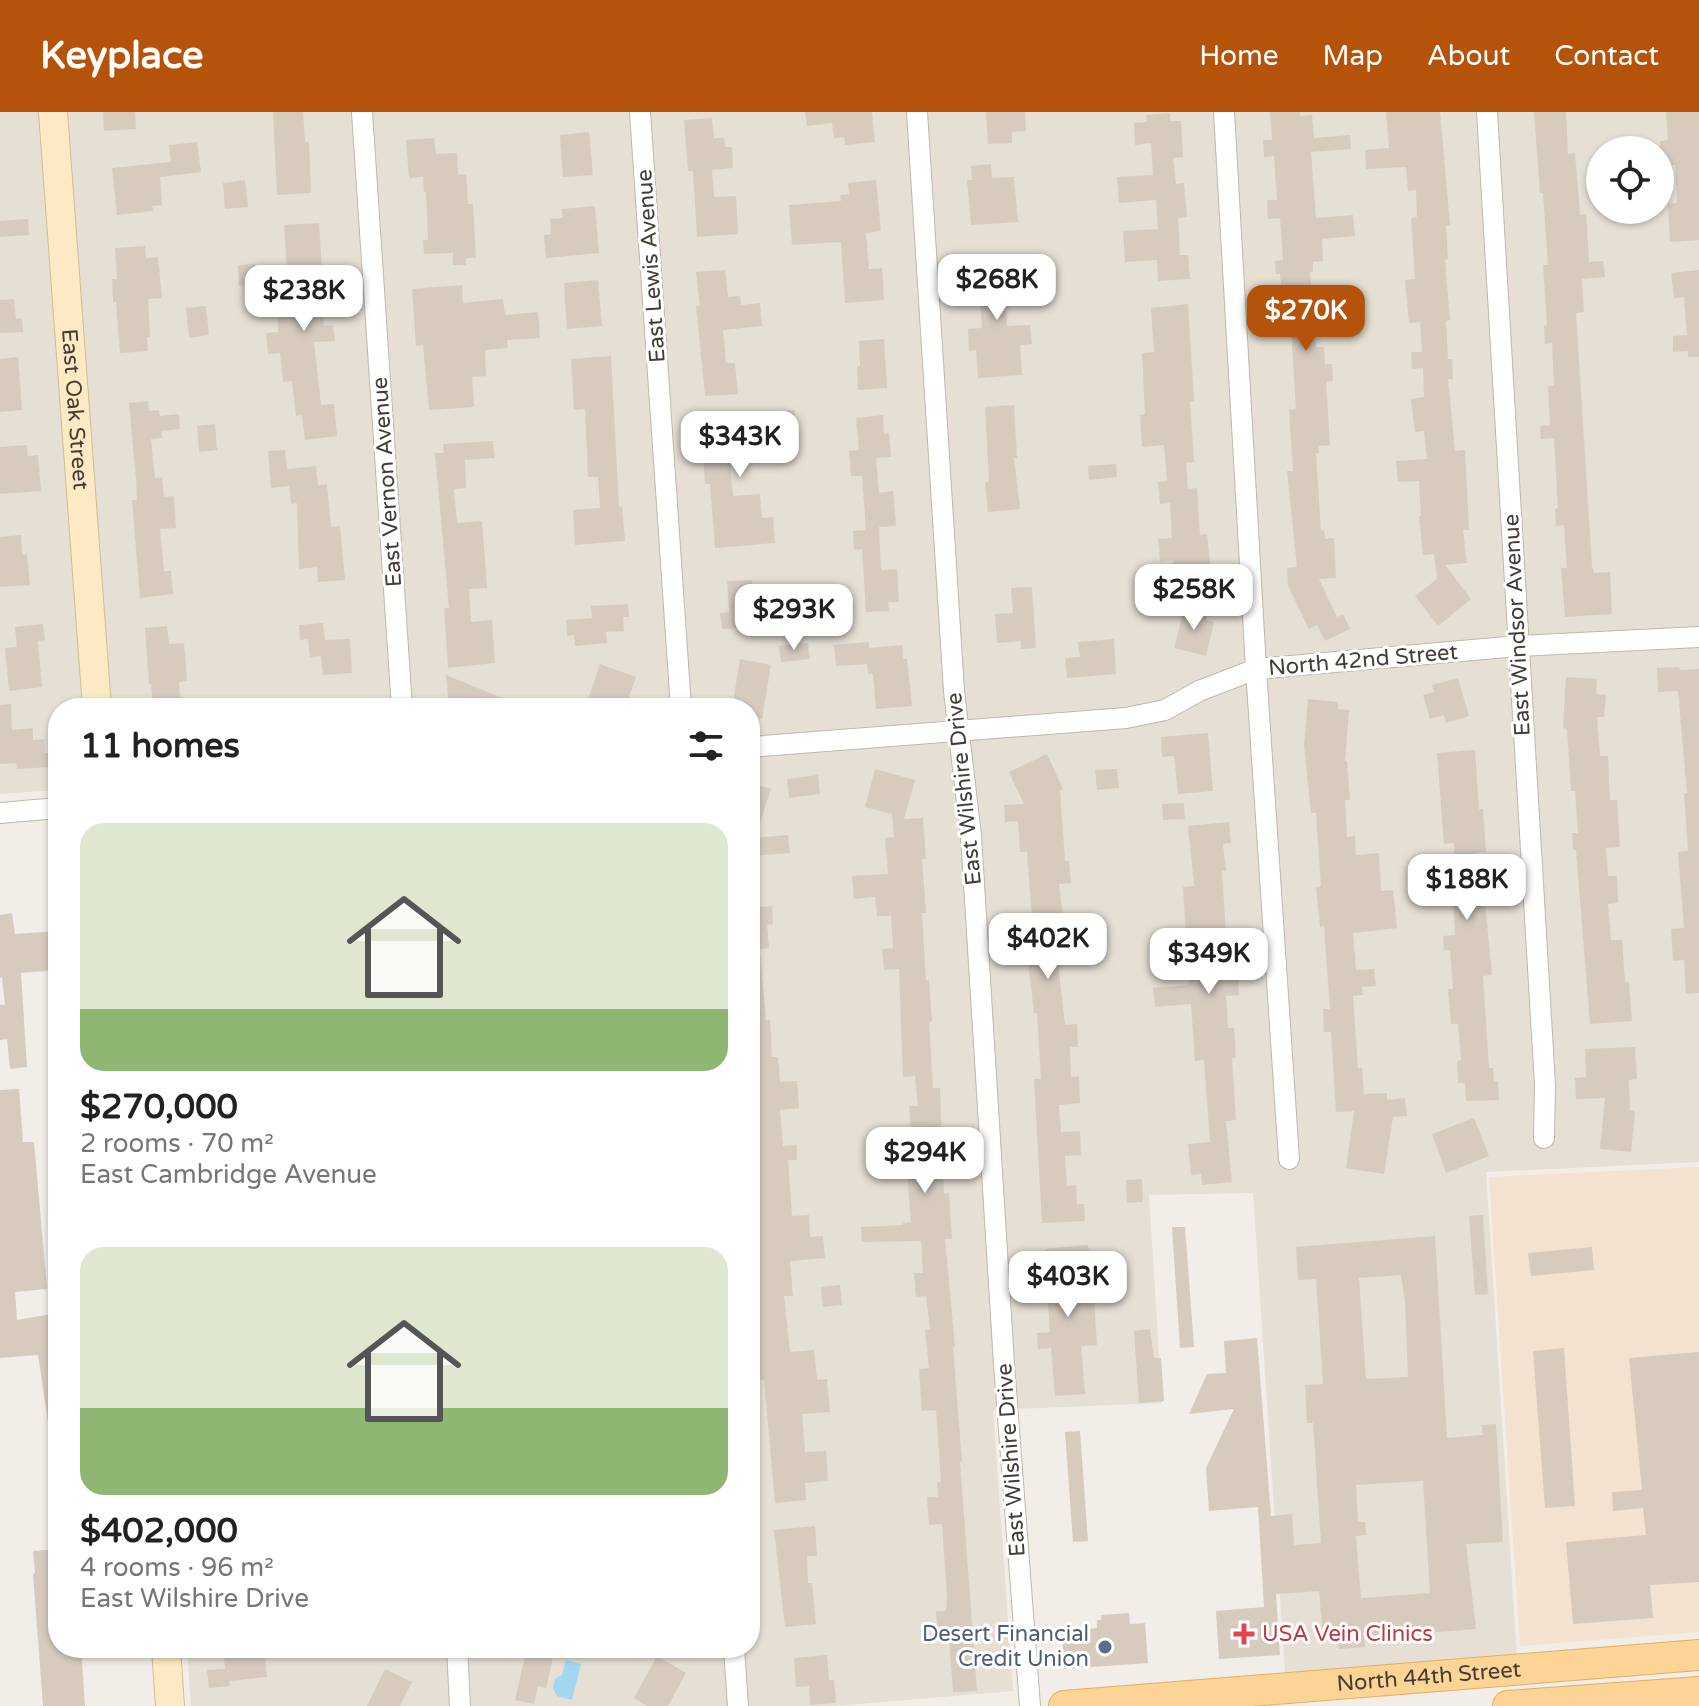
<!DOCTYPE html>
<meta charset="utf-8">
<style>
body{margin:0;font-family:"Varela Round",sans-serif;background:#f6f6f6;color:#222;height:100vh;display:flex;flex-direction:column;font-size:30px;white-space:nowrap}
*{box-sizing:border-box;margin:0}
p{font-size:26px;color:#767676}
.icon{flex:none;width:44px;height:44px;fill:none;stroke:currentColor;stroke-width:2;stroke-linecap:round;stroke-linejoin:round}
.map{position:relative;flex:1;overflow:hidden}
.side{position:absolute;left:48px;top:586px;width:712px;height:960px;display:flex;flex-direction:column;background:#fff;border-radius:32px;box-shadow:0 2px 6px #0004}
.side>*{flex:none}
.controls{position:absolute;left:1586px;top:24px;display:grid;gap:16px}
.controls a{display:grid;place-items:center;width:88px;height:88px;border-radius:50%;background:#fff;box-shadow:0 2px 6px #0004;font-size:40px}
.price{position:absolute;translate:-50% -68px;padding:0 18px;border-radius:16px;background:#fff;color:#222;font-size:26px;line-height:52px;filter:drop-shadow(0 2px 4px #0008)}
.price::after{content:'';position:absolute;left:50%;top:48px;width:24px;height:18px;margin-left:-12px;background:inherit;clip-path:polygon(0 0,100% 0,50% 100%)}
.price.on{background:#b45309;color:#fff}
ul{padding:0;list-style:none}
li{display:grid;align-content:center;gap:16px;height:424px;padding:0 32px}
li span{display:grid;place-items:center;height:248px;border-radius:24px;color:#555}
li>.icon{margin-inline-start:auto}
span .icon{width:144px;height:144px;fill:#fffc;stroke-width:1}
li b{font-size:34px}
h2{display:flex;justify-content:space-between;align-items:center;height:96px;padding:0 32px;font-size:34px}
header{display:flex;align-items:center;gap:48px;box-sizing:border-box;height:112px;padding:0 40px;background:#b45309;color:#fff}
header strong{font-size:38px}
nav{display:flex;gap:44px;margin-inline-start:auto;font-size:28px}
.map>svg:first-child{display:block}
.residential{fill:#e6dfd4;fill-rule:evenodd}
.commercial{fill:#f4e2d1}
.water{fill:#a3d7ef}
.building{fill:#d7cbbe;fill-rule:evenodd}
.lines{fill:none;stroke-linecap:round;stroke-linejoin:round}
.street-casing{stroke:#c1b7ab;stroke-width:22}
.secondary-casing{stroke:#d2bc96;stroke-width:30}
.primary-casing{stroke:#e1af65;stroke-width:32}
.street{stroke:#fff;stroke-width:20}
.secondary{stroke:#fdeac5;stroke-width:28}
.primary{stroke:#fcd495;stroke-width:30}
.health-dot{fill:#e0444e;stroke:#fff;stroke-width:3}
.service-dot{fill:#5c6f8a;stroke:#fff;stroke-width:3}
.labels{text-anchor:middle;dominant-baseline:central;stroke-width:6;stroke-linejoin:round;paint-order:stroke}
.street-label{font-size:22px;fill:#453d35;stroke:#fff}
.service-label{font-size:22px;fill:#4e5e75;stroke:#fff;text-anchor:end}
.health-label{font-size:22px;fill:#be3a42;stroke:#fff;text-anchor:start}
</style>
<header>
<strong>Keyplace</strong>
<nav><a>Home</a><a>Map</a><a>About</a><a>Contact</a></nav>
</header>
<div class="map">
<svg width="1699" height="1594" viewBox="0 0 1699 1594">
<rect width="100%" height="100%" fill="#f2ede6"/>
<path class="residential" d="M0,0H1699V1050L1486,1060L1517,1545L1285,1562L1253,1081L1149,1083L1162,1291L993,1298L1013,1579L835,1594H191L187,1536H750V596H58V678L0,682ZM1600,38H1660V98H1600Z"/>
<path class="commercial" d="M1699,1055V1520L1520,1534L1489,1065Z"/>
<path class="water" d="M566,1548L581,1552L572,1588L557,1584L553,1576L555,1567L562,1563Z"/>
<path class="building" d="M103,0H135L136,17L104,19Z
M273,0H303L305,30H309L311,81L277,83Z
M805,0H872L875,30L845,33L844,25L834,26L832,11L807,14Z
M986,0H1025L1026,19L1012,20V31L988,32Z
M1270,0H1300V4L1312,3L1314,26L1350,23L1351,37L1311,40L1316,106L1353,103L1355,124L1322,127L1323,149L1313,150V160H1310L1316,235H1324L1325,252H1332L1333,269L1326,270L1330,333L1318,334L1319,341H1316L1321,419L1324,418L1325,427L1334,426L1336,466L1319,467L1337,505L1343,502L1350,517L1325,529L1317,513L1309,517L1288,474L1287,456L1297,455L1287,359H1293L1289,298L1296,297L1291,217L1285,218L1280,162H1276L1275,149L1283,148L1280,106L1268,107L1267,88H1277L1274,44L1264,45L1263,28H1272Z
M1386,0H1440L1450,113H1446L1448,147L1445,148L1450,208L1446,209L1448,247H1452L1453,267H1448L1455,339L1465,338L1469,418H1463L1467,451L1445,453L1471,487L1438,514L1415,484L1437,467L1434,442L1423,443L1419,404H1421L1419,369L1398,370L1396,349L1427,347L1424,319L1415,320L1411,287L1424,285L1423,256L1412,257L1411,240H1422L1420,210L1409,211L1405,168L1415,167L1411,106L1417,105L1416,78L1408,79L1406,55L1366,57L1365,38L1389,36Z
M1534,0H1566L1568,42L1575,41L1580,103L1586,102L1589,150L1603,149L1605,165L1582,167L1584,200L1576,201L1592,454L1594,461L1610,460L1612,502L1565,505L1561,456H1567L1564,413L1556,414L1555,397L1558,396L1554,326L1541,327L1540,314L1550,313L1548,274H1554L1552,231L1545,232L1544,214L1547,213L1543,153H1548L1543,81H1540Z
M1666,0H1699V128L1670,130L1668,92L1677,91L1675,53H1660V29L1668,28Z
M1170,1V9H1181L1183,45L1173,46L1176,72L1184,71L1187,105L1178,106L1180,143H1188L1190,167L1158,169L1157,148L1125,150L1123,119L1158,117L1156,88L1119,91L1117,65L1153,63L1151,31L1135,33L1134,11L1147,10L1146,3Z
M712,6L714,26H724L725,35H732L733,56L712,58L714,85L736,84L738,122L697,125L693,59H688L684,8Z
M589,20L593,63L563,65L560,23Z
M434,26L436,42L457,41L458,63L466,62L468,92H473L476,146H466V153H453V141L424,142L423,128H428L426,80H424L423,65L409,66L406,28Z
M197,30L201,60L160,65L162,93L152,94L153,99L117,103L112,56L171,50L169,33Z
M991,52L992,66L1014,65L1018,110L971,113L967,68H972L971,54Z
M245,68L248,95L225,97L223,71Z
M876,68L881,119L866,121L869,157L882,156L884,188L845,191L841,130L792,133L789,93L841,89L840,83L849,82L848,71Z
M595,94L599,141L546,146L544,123L551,122L550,107L563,106L562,97Z
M28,107L29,123L0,125V109Z
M319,111L322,158L307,159L309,194L322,192L324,214L333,213L335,229L314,230L321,293L334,292L337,324L305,328L302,303L296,304L292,269L283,270L280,241L268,242L266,221L278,220L277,196L294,195L291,160H287L284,113Z
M145,134L146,146L158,145L162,186L148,187L150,225H147L148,239L120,241L116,190H113L112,167H117L115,136Z
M1014,144L1016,176L1005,177L1007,214L1030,213L1032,232L1020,233L1022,263L978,266L976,238L969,239L968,217L982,216L977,147Z
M255,152L256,173L239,174L238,153Z
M725,158L728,185L740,184L741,193L760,191L762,214L723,218L726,251H735L738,282L705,284L696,194H700L696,160Z
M1699,158V245H1688V239L1673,240V224L1687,223L1684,185L1674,186L1671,161Z
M598,168L602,214L567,217L564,171Z
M462,173L463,191L503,187L505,203L538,200L540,226L507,228L508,236L485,238L486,264L472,265L474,295L429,298L423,233L416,234L412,177Z
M14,187L16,207L22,206L23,220L0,221V188Z
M1188,192L1194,289H1190L1194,350L1186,351L1188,377L1197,376L1200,423L1207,422L1212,470L1175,474L1173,448L1160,450L1158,427L1172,426L1170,391L1160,392L1158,370L1167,369L1164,333L1142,335L1140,303L1145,302L1142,241L1154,240L1151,196Z
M206,194L209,223L189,226L186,196Z
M884,227L887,276L858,278L857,254H860L859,229Z
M611,244L619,395L622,394L625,429L575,433L573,398L600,396L598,365H588L585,297L574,298L571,247Z
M18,245L22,298L0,300V247Z
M148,289L149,299L159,298L160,304L179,302L180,317L161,319L162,326L151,327L155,366L162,365L164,385L174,384L176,416L160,417L164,459H171L173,482L140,486L132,388H137L136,367L129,291Z
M1014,293L1017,346H1014L1020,397L988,400L985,370H989L985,295Z
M794,298L796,325L749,329L751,350L730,351L733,384L760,382L762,406L773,405L775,431L715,436L710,372H705L702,319L753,315L752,302Z
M883,303L884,322L889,321L891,345L876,346L879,381L893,379L896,414L879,415L881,458L897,457L899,490H888L889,499L866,500L862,437L854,438L853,419L866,418L862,364H851L849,339L859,338L856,306Z
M215,312L217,338L199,340L197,314Z
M493,329L495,346L465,348L466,376L454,377L457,411L482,409L487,476L469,477L471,510L492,508L495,551L448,556L444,496H449L435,341H444L443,332Z
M27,333L28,344L38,343L41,379L0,382V335Z
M285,338L287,357L316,354L318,373L327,372L331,415L340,414L345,468L318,470L317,455L299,457L297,391L291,392L289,374L271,376L268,339Z
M1116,352L1117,365L1089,368L1088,354Z
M21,423L22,443L27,442L30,473L0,475V425Z
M752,468L753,480L767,479L770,514L722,517L720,501L729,500L727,469Z
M1032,475L1036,536L1021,537V529L997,531L995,502L1013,501L1011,476Z
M628,492L629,505H623L624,519L606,520L607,531L575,534L574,523L567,524L566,508L592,506L591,494Z
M1185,494L1208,500L1206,508L1214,510L1206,544L1174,536Z
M323,511L325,528L350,527L352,561L323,563L321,544L310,545L308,527L300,528L299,513Z
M43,512L45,528L38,529L42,575L9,579L5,536L17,535L15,515Z
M167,514L169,532L184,531L187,569L179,570L181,596H153L151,572H149L145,516Z
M1114,527L1116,562L1067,566L1065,546L1080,545L1078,530Z
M869,530V536L902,533L903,547H907L912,594L876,597L873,562H868L867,552L836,554L834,533Z
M808,531L810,547L781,550L779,534Z
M740,547L771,553L762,607L750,605V596H732Z
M600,552L636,565L625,596H585Z
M1679,555L1680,558L1699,557V881L1686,882L1684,848L1673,849L1671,817L1684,816L1678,740L1688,739L1684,681H1687L1678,579L1658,580L1657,556Z
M446,563L502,586L498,596H449Z
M1566,565L1597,567L1596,582L1606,583L1604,605H1597L1600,644H1608L1610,688H1617L1620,735L1606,736L1608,764H1617L1618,791L1608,792L1611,828H1622L1625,870H1629L1632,909L1590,912L1576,738H1573L1572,721H1578L1575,679H1571L1567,617L1563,616Z
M1458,566L1469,604L1446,611L1444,603L1430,607L1423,583L1434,580L1432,573Z
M1308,587L1338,590V597L1349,598L1345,649H1347L1350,688H1345L1347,725L1355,724L1356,743L1379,741L1381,779L1393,778L1397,816L1353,821L1356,858L1374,857L1376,874L1362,875L1363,883L1353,884L1358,956H1362L1364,982L1387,981V988L1405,986L1407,1004L1393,1005L1384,1062L1346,1056L1354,999L1336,1000L1331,920H1324L1323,897H1330L1324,814L1320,815L1316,775L1321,774L1316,701H1311L1304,633Z
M11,592L12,618L33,616V628L44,627L45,641H49L50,655L17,657L16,651L0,652V593Z
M1208,621L1213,679L1178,682L1174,644L1162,645L1161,625Z
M1475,638L1479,697H1483L1486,740L1475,741L1477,780H1484L1492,863L1483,864L1489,956H1493L1494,969H1498L1499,988L1466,989L1465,971H1458L1457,949L1461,948L1458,912H1451L1448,877H1453L1450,838H1444L1443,824L1455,823L1453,787L1442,788L1441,771H1451L1450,762H1456L1454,731L1444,732L1437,641Z
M1047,642L1063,677L1060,679L1065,749H1069L1071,771L1059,772L1065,823H1055L1065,913L1077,912L1078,935H1070L1071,965L1079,964L1080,991L1059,993L1061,1020L1080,1019L1081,1043L1065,1044L1067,1074L1076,1073L1077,1092H1084L1085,1109L1042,1111L1034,967H1041L1037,901H1034L1023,806L1032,805L1027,740H1020L1018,709L1005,710L1004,693L1024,692L1009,660Z
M875,657L915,668L904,707L923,706L926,747H922L926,801H922L926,868H929L932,909L929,910L933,976H940L944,1082L949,1081L952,1127H945L955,1235H953L962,1350H960L977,1579L953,1580L949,1525L938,1526L936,1499H946L947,1485L942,1412L929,1413L927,1385H938L937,1370H941L936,1298L922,1299L919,1257L929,1256L925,1218L930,1217L926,1184L916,1185L914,1161H923L921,1129L862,1130L861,1115L903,1113V1111L911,1110L905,1032L912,1031L909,994H918L915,964L903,965L899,857L884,858L882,837L893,836L891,804H877L875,785L854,787L852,764L888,762L885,726L894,725L892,702L865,695Z
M1117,657L1119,676L1097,678L1095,658Z
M818,663L820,682L789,686L787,667Z
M750,670L771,677L755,726L788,723L790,741L750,744Z
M1184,691L1185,707L1163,708L1162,692Z
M1229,710L1231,731L1223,732L1226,759H1222L1226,823L1218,824L1220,853L1237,852L1239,883L1226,884L1228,916H1234L1236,946H1232L1236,1008L1226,1009L1232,1070L1202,1073L1201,1062L1191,1063L1188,1032L1210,1030L1204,948L1195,949L1191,892L1155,895L1153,876L1189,873L1183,775L1194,774L1188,714Z
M772,794L773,812L767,813L769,836L750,838V796Z
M12,801L15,822L58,819V858L21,861L27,955L10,957L7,927L0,928V893H5L2,865L0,866V803Z
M750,840H760L766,908H770L772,945H778L780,970L797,969L799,996L780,998L783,1034L797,1033V1048H788L792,1104L809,1103L810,1125L823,1124L825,1146L790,1149L793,1184H784L790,1240L814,1238L817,1268L827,1267L830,1300L802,1302L805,1340L826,1339L828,1369L805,1371L806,1388L775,1391L764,1268L756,1269L754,1253L759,1252L755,1138H759L750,1041Z
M1635,935L1637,967L1629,968L1630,998L1635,999L1631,1040L1600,1037L1605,986L1576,987L1575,966L1586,965L1585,937Z
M19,977L23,1030H34L47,1177L15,1180L17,1208L58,1201V1322L50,1323L38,1243L0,1246V978Z
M1474,1006L1489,1044L1446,1061L1432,1022Z
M1142,1067L1143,1090L1127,1091L1126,1068Z
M1483,1103L1488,1182L1475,1183L1469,1104Z
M1172,1115H1185L1194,1235L1180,1236Z
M1435,1124L1447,1326L1483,1323L1482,1313L1496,1312L1503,1430L1466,1432L1476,1517L1364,1526L1365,1535L1339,1537L1338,1524L1323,1526L1319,1479L1276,1482L1280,1543L1219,1547L1216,1499L1264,1495L1258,1395L1209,1399L1206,1356L1234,1297L1189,1302L1207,1262L1226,1261L1224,1229L1257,1226L1271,1404L1292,1402L1294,1433L1321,1431L1313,1311H1307L1305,1273L1323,1272L1316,1167L1298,1168L1296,1135ZM1401,1163L1405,1189L1408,1265L1366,1267L1359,1166ZM1423,1369L1430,1481L1361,1486L1356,1424L1366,1423L1365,1410H1358L1356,1373Z
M1088,1133L1091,1159L1076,1161L1078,1188H1094L1097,1233L1081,1234L1085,1282L1055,1284L1051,1236L1038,1237L1037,1221L1050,1220L1048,1190H1051L1045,1137Z
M1592,1135L1594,1158L1531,1164L1528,1141Z
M840,1173L842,1193L823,1195L821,1175Z
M1150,1217L1154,1246H1161L1164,1289L1139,1291L1134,1219Z
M1564,1236L1575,1394L1545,1396L1533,1239Z
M1699,1240V1470L1650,1473L1653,1506L1573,1512L1566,1430L1646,1423L1643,1396L1613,1399L1612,1380L1642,1378L1629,1246Z
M1080,1319L1088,1429L1073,1430L1065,1320Z
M815,1414L817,1444H807L808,1471H812L816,1512L785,1515L774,1418Z
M58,1437V1536H81L85,1594H43L33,1462L35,1461L33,1439Z
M1129,1501L1130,1512L1145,1511L1148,1551L1064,1557L1062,1519L1097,1516V1508H1101V1503Z
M223,1536H250L251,1542L265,1541L267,1565L229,1569L230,1574L209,1576L207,1558L225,1557Z
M527,1536H555L546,1576L538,1574L534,1592L515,1588Z
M827,1543L829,1568H834L836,1591L810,1593L809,1574L796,1575L794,1546Z
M657,1544L686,1561L668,1594H647L634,1586Z
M385,1557L412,1570L400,1594H367Z"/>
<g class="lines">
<g class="street-casing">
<path id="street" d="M362,0L402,596
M640,0L681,596
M917,0L954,579L971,724L1004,1252L1030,1594
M1224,0L1256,557L1289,1047
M1487,0L1545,973L1544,1026
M750,635L1126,606L1165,598L1199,579L1256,557L1518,534L1699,525
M0,701L58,696
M457,1536L460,1594
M734,1536L738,1594"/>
</g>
<g class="secondary-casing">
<g id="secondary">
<path id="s1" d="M53,0L97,596"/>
<path d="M166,1536L170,1594"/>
</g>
</g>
<g class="primary-casing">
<g id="primary">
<path id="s2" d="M1064,1594L1699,1543"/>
<path d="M1508,1594L1699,1580"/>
</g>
</g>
<use href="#street" class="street"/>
<use href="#secondary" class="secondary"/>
<use href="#primary" class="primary"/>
</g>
<path class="health-dot" d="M1240 1510h8v8h8v8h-8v8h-8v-8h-8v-8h8z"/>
<circle class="service-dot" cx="1105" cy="1535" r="8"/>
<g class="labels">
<g class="street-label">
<text transform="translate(651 154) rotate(-94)">East Lewis Avenue</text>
<text stroke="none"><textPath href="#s1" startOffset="298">East Oak Street</textPath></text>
<text transform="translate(387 370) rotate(-94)">East Vernon Avenue</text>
<text transform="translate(1517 513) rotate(-93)">East Windsor Avenue</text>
<text transform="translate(1363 548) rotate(-5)">North 42nd Street</text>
<text transform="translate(964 677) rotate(-96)">East Wilshire Drive</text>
<text transform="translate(1011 1348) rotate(-94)">East Wilshire Drive</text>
<text stroke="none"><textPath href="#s2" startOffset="366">North 44th Street</textPath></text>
</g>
<g class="service-label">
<text x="1089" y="1522">Desert Financial<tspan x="1089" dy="25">Credit Union</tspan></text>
</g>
<g class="health-label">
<text x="1262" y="1522">USA Vein Clinics</text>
</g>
</g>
</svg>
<div class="controls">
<a><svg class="icon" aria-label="locate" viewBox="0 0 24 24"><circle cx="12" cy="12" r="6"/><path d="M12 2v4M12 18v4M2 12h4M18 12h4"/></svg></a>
</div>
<b class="price" style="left:997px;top:210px">$268K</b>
<b class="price" style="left:304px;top:221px">$238K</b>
<b class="price on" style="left:1306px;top:241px">$270K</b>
<b class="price" style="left:740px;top:367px">$343K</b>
<b class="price" style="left:1194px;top:520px">$258K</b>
<b class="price" style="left:794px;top:540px">$293K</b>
<b class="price" style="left:1467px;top:810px">$188K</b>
<b class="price" style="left:1048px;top:869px">$402K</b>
<b class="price" style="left:1209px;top:884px">$349K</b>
<b class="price" style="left:925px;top:1083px">$294K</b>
<b class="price" style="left:1068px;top:1207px">$403K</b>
<section class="side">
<h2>11 homes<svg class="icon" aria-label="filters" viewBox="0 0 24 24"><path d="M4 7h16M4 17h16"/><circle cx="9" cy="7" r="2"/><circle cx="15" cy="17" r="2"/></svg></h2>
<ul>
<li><span style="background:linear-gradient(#dfe7d0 75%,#8fb573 0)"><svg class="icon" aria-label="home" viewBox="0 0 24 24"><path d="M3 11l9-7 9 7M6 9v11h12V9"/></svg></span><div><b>$270,000</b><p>2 rooms · 70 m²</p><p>East Cambridge Avenue</p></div></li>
<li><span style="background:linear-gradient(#dfe7d0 65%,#8fb573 0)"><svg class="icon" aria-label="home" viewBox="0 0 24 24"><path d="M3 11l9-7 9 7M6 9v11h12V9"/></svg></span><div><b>$402,000</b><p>4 rooms · 96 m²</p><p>East Wilshire Drive</p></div></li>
</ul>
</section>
</div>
